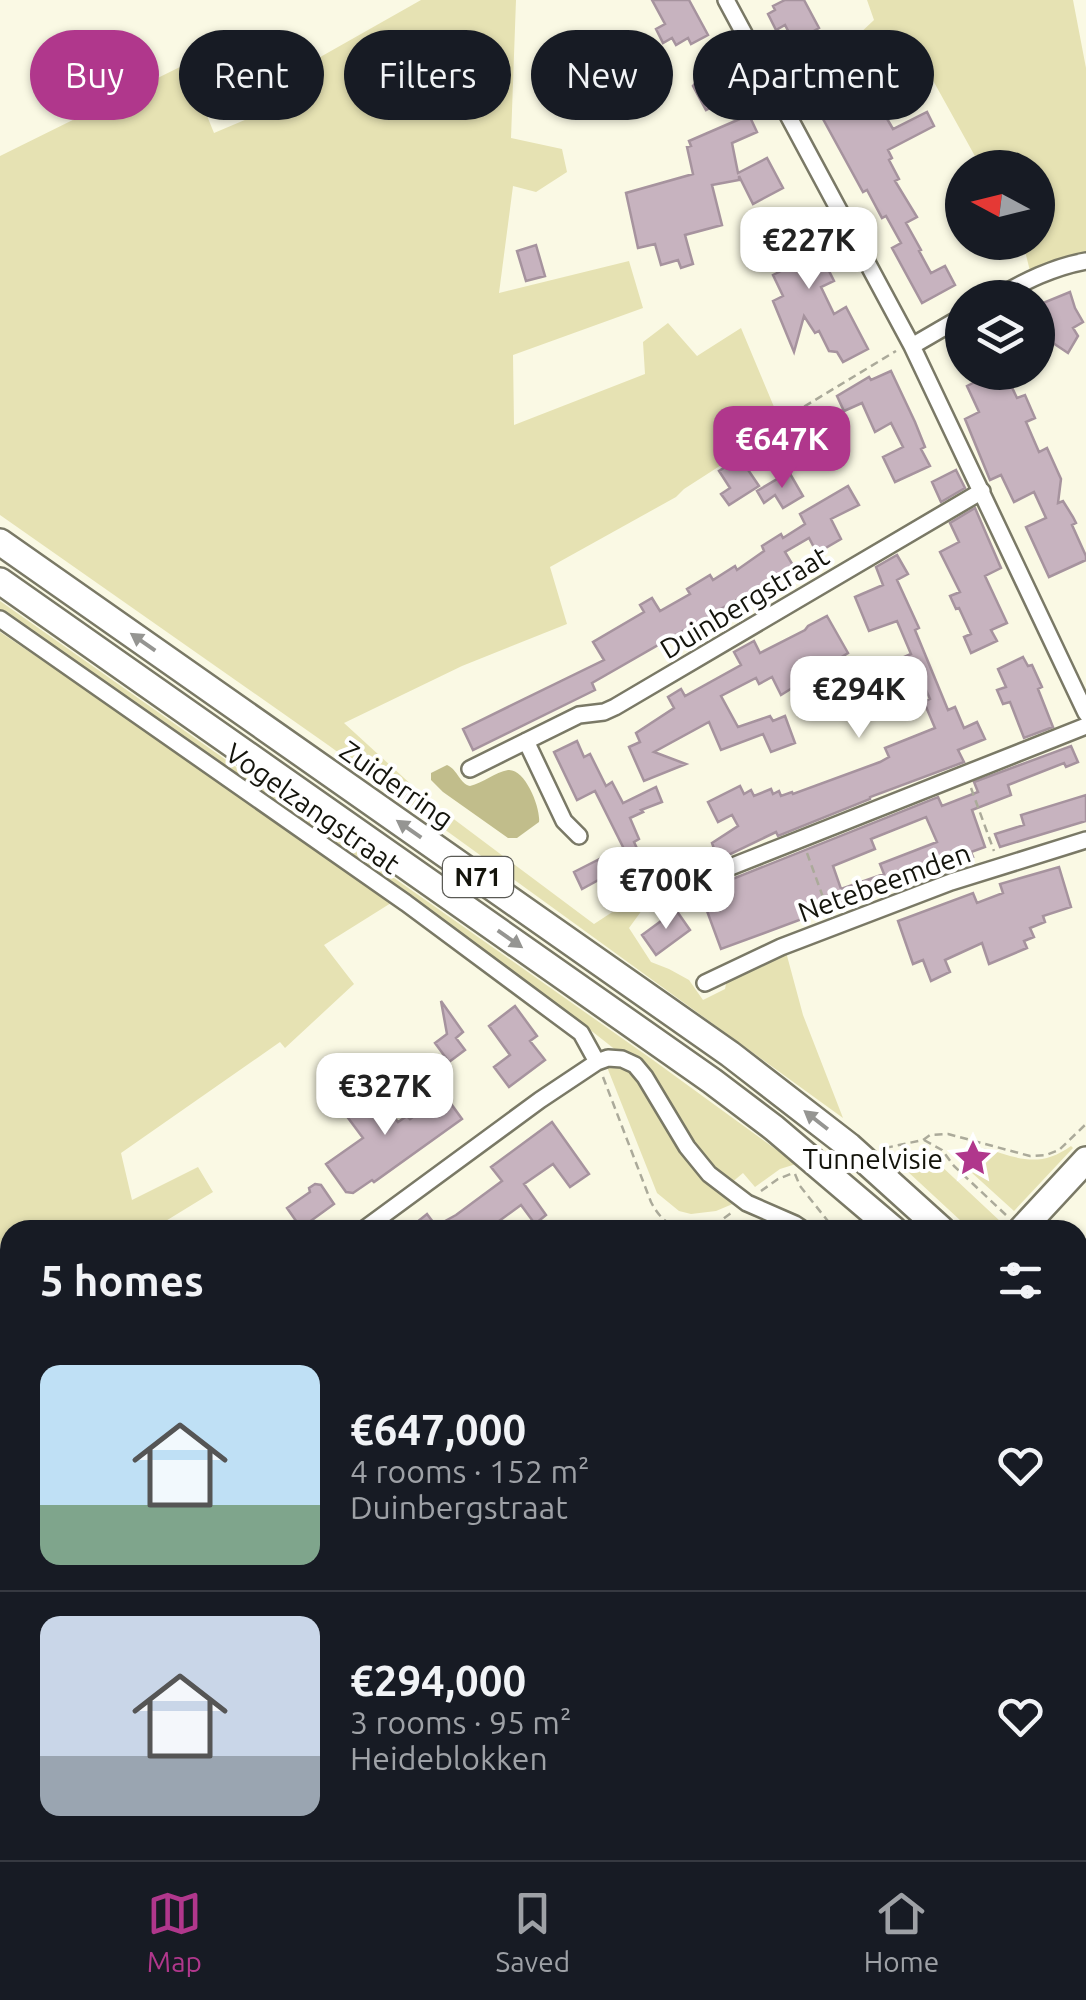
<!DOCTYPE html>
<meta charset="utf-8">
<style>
body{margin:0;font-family:Ubuntu,sans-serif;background:#242831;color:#f1f3f6;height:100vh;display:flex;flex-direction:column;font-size:38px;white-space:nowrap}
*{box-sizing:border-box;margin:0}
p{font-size:32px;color:#9ea1a6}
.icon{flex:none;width:55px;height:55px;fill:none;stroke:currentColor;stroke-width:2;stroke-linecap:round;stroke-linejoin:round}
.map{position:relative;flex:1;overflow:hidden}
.details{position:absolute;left:0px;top:1220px;width:1088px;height:640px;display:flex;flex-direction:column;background:#171b24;border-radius:30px 30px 0 0;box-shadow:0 2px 8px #0004}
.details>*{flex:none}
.hud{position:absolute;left:30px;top:30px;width:1028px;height:90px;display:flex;gap:20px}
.needle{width:65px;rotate:277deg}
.fabs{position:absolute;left:945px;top:150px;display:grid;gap:20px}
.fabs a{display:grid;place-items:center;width:110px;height:110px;border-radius:50%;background:#171b24;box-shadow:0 2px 8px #0004;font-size:50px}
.price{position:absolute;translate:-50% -85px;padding:0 22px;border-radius:20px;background:#fff;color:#222;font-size:32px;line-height:65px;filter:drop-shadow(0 2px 5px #0008)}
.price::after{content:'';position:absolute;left:50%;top:60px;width:30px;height:22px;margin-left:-15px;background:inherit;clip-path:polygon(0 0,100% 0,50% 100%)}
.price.on{background:#b0378c;color:#fff}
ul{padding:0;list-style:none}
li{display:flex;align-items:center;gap:30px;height:250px;padding:0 40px}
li+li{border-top:2px solid #363941}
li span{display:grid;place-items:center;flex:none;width:280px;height:200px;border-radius:20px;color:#555}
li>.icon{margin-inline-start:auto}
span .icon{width:120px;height:120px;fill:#fffc;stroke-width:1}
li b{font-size:42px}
h2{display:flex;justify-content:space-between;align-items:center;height:120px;padding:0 40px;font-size:42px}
.tag{padding:0 35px;border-radius:45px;background:#171b24;box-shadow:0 2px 8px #0004;font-size:35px;line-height:90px}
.tag.on{background:#b0378c;color:#fff}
.menu{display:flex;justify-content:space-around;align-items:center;height:140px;border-top:2px solid #363941;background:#171b24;font-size:28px;color:#9ea1a6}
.menu a{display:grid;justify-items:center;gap:5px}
.menu .on{color:#b0378c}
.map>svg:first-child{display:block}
.green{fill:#e6e2b3}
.water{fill:#c1bd8b}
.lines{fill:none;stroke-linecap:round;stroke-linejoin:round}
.stream{stroke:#c1bd8b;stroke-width:5}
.building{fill:#c7b3bf;stroke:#a6939e;stroke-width:2.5;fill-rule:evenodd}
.minor-casing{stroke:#7a7966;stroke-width:20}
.secondary-casing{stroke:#7a7966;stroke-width:28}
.primary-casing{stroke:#7a7966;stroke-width:30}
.trunk-casing{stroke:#7a7966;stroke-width:30}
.path{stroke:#abaa9a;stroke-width:2.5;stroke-dasharray:8 5;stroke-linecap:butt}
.minor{stroke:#fff;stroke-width:15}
.secondary{stroke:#fff;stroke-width:22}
.primary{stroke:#fff;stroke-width:25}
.trunk{stroke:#fff;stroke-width:25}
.oneway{fill:#959592}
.labels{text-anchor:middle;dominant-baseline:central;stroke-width:8;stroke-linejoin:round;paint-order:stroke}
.shield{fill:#fff;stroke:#5a5a55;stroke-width:2.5}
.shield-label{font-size:25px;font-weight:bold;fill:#14140c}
.street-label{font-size:28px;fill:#14140c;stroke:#fff}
.poi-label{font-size:28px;fill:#14140c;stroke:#fff;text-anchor:end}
</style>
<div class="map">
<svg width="1086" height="1860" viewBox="0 0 1086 1860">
<rect width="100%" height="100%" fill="#faf9e4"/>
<path class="green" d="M421,0H516L511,138L562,149L567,172L536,192L513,186L499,293L629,261L643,308L513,355L514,425L645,374L643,342L668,323L697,356L741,328L782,426L684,489L676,497L550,567L567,624L462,666L344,723L427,799L594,924L660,881L664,890L645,906L629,928L651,962L669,969L689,980L703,1000L725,989L727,979L786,952L803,1015L843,1118L328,745L0,515V156L186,64L214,133L264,112L262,90Z
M867,0H1073L1086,68V254L1030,271L1023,243L1038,242V168L981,167L925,66L864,97L850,79L799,108L777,68L857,36L874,20Z
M0,601L653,1060L796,1164L780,1169L755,1187L743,1173L730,1184L696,1148L627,1054L617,1051L584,1025L0,612Z
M0,632L119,712L391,903L324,945L354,984L285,1048L280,1042L121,1153L132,1200L198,1167L213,1192L151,1230H10V1237L0,1244Z
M612,1065L630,1070L636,1075L709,1183L735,1203L716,1211L691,1214L679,1211L657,1193L607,1067Z
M1071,1146L1073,1148L1014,1211L971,1172L976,1156L984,1148C1018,1158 1039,1169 1071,1146Z
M909,1151L927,1155L938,1163L1001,1222C991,1235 972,1231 960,1224L961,1221L893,1158L894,1154Z
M1078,1459L1086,1470V1633L1078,1624Z
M10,1758V1850H268L275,1860H0V1765Z
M744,1850H1051L1037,1860H756Z"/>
<path class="water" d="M447,765C458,770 460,784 470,786C483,783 495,772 508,770C525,768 541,808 539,822L517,838H508L443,792L431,780V773Z"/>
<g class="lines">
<path class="stream" d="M0,1632L10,1642
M132,1850L139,1860"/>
</g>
<path class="building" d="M652,0H689L708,35L691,44L688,38L676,45L672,38L663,43L656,29L665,24Z
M785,0H804L819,28L794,42L785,25L776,30L768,14L775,10L773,6Z
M654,60L657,79L627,85L623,66Z
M724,60L741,92L706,110L693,86L699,79L696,74Z
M871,91L893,129L927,112L934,126L888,150L892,158L889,160L899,179L895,181L917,217L906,223L921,250L919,251L931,273L945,266L955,285L922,303L892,248L901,243L886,216L882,218L867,190L863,192L817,108L841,95L846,104Z
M749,115L757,132L732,143L738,173L767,158L783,188L753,204L739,176V180L712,185L722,225L685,235L693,264L681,268L678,260L661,265L655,244L638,248L626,193L693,174L687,147L691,146L689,141Z
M791,217L793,220L796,218L819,261L823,259L834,281L821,287L834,314L846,307L868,349L843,362L837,352L829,351L819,331L815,333L804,316L794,352L773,301L783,296L773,275L783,270L762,230Z
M536,245L545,276L526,281L517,251Z
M1070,292L1075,308L1083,322L1073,328L1078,336L1068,353L1047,339L1038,344V305Z
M891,371L915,422L925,447L921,449L930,466L895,482L883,457L903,447L891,423L875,432L862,403L844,411L837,396L869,377L871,380Z
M995,372H1000L1004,381L1008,379L1017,398L1025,395L1035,418L1026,422L1039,452L1047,448L1061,479L1058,503L1063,501L1073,517L1076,523L1072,525L1086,556V560L1049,577L1026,527L1046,518L1034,492L1014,502L1001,475L990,480L965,419L979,412L967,386Z
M740,458L759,486L729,505L721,494L730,488L719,471Z
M956,470L965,488L941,502L932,482Z
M789,472L803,496L783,508L775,495L764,503L757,491Z
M848,486L859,505L831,519L841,539L817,553L809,538L785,552L794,567L592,683L595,690L473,750L463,729L604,660L593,642L644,612L640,605L652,598L660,611L690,594L687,589L710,575L713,580L735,566L737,570L764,551L762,546L781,534L783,538L805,524L800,514Z
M975,508L1001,568L985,576L1007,623L991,630L997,641L971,653L964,637L971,634L959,608L956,609L950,596L960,592L940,552L959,542L950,523Z
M897,555L908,574L897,580L919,628L915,630L948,710L955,707L964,728L977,722L985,739L958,750L964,762L870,797V799L778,836L776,832L718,860L712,843L738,826L732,815L718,822L708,802L740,786L744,794L751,790L754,796L771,789L773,794L779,791L781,796L792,792L793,794L880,762L889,757L885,748L935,728L924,702L930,699L918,672L882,687L875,670L911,654L897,621L869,631L855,597L883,585L876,567Z
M827,616L848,653L781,695L772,677L759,684L756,678L721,696L738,727L770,716L773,721L785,716L795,743L771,752L763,734L721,750L709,722L654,752L686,764L644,781L629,747L640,742L636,733L674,708L668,697L681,689L685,696L741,665L734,652L754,641L760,653L805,630L808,626Z
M1023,657L1028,666L1032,665L1042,687L1038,689L1053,727L1024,738L1010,702L1003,704L997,690L1006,687L998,669Z
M577,741L584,757L590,754L606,786L612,782L623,803L656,787L662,802L641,810L643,812L630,818L639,839L634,842L642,859L619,870L626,882L610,889L604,877L582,889L574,872L623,847L595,791L577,800L554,752Z
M1071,746L1078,762L1066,767L1064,763L1008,785L1011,795L972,810L985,847L971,852L973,857L821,910V912L721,949L700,892L938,797L942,806L978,792L974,782ZM926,817L937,842L880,864L884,874L841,889L833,866L875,849L871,839Z
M1086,795V821L1000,847L995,834L1024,825L1021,815Z
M1059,867L1071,907L1043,916L1045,922L1030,928L1034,937L1024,941L1027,948L989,964L982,943L945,960L950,972L931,981L923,960L913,964L898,921L973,893L977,903L1003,893L1000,884Z
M676,910L690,930L656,955L642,935Z
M441,1001L463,1032L456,1038L465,1050L449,1062L435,1043L447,1034Z
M515,1006L537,1036L530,1041L545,1060L509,1087L494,1067L510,1055L489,1026Z
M354,1083L384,1124L394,1117L398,1122L407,1116L410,1119L444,1094L462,1119L374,1182L372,1180L353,1193L346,1192L326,1164L363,1138L334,1099Z
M552,1122L589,1174L570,1187L553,1164L524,1184L546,1215L535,1224L521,1205L495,1224L500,1230H422L417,1222L427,1214L436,1226L456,1215L502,1181L491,1167Z
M315,1184L321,1185L334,1204L301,1228L287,1208L310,1192L309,1188Z"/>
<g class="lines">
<g class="minor-casing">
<path id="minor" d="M726,0L912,346L1086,713
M996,298C1025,281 1053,267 1086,261
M912,346L962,317
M0,619L406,903L581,1033L597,1062
M526,741L564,821L579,836
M470,769L579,715L604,712L615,707L982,491
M695,881L1086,726
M705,983L781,947L951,882L1086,840
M363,1230L540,1100L597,1062L608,1058L622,1059L635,1065L645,1077L687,1147L709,1174L747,1203L795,1224L804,1230
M0,1505L10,1496
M1078,1641L1086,1650"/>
</g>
<g class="secondary-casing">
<path id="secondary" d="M460,1860L469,1850"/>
</g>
<g class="primary-casing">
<path id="primary" d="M1021,1230L1086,1160"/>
</g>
<g class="trunk-casing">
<path id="trunk" d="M0,542L730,1054L849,1146L942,1230
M0,581L712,1081L774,1128L894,1230
M1078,1375L1086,1385
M1078,1427L1086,1437"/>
</g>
<path class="path" d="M782,420L896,351
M971,788L994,851
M807,853L828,911
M603,1077L651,1202C659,1217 667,1225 684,1230
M924,1140L942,1150L954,1166L1006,1215
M885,1148L923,1140L930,1135L948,1134L1030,1156L1046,1155L1059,1150L1086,1124
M795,1174L800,1186L835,1230
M761,1191L778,1179L793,1173
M701,1230L716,1224L731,1213
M1078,1240L1086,1234"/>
<use href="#minor" class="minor"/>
<use href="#secondary" class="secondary"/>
<use href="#primary" class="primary"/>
<use href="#trunk" class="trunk"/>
</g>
<defs><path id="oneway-solid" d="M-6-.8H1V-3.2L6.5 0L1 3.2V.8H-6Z" transform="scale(2.5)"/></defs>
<g class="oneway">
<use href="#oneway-solid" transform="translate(143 642) rotate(-145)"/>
<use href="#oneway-solid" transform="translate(409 829) rotate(-145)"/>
<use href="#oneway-solid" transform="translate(510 939) rotate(35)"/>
<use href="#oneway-solid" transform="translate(816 1120) rotate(-142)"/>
</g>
<defs>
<g id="sight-bare" transform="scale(3)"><path d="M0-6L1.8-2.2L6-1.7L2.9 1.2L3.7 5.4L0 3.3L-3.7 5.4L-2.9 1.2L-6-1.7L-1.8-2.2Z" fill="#b0378c" stroke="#fff" stroke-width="2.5" paint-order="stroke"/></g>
</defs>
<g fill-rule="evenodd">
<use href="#sight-bare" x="973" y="1158"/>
</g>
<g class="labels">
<rect class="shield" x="443" y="857" width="70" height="40" rx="8"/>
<g class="shield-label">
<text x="478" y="877">N71</text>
</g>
<g class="street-label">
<text transform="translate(744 602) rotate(-31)">Duinbergstraat</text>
<text transform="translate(397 784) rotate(35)">Zuiderring</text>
<text transform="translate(313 808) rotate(35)">Vogelzangstraat</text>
<text transform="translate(884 882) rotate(-20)">Netebeemden</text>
</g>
<g class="poi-label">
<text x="943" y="1158">Tunnelvisie</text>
</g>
</g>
</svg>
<div class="fabs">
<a><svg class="needle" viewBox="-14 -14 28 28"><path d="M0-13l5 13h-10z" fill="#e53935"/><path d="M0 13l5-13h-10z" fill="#9ea1a6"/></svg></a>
<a><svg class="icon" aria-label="layers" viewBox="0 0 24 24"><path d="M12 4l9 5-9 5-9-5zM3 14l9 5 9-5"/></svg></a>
</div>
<b class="price" style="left:809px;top:292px">€227K</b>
<b class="price on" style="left:782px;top:491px">€647K</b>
<b class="price" style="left:859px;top:741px">€294K</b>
<b class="price" style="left:666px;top:932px">€700K</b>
<b class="price" style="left:385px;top:1138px">€327K</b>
<div class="hud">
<a class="tag on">Buy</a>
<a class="tag">Rent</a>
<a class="tag">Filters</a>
<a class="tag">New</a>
<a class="tag">Apartment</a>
</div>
<section class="details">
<h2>5 homes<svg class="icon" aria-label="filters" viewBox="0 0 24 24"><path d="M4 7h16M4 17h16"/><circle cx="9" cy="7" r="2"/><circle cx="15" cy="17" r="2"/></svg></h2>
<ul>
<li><span style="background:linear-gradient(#bfe0f5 70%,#7fa58c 0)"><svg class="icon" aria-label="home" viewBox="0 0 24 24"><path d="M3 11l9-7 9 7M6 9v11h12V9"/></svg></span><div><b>€647,000</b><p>4 rooms · 152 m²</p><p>Duinbergstraat</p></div><svg class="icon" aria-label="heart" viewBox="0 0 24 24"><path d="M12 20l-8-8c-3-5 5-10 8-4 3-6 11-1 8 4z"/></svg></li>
<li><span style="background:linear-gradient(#c9d6e8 70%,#9aa5b1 0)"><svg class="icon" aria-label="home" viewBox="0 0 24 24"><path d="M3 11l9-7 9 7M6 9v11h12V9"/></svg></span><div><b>€294,000</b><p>3 rooms · 95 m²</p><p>Heideblokken</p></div><svg class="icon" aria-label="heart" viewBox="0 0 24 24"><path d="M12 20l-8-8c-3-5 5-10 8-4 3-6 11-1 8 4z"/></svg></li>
</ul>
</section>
</div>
<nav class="menu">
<a class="on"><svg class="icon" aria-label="map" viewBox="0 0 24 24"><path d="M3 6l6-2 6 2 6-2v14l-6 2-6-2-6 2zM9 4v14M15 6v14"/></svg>Map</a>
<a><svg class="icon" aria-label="saved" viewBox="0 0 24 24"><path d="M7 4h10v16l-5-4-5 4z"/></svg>Saved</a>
<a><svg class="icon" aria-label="home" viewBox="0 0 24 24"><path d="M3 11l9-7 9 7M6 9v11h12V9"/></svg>Home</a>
</nav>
